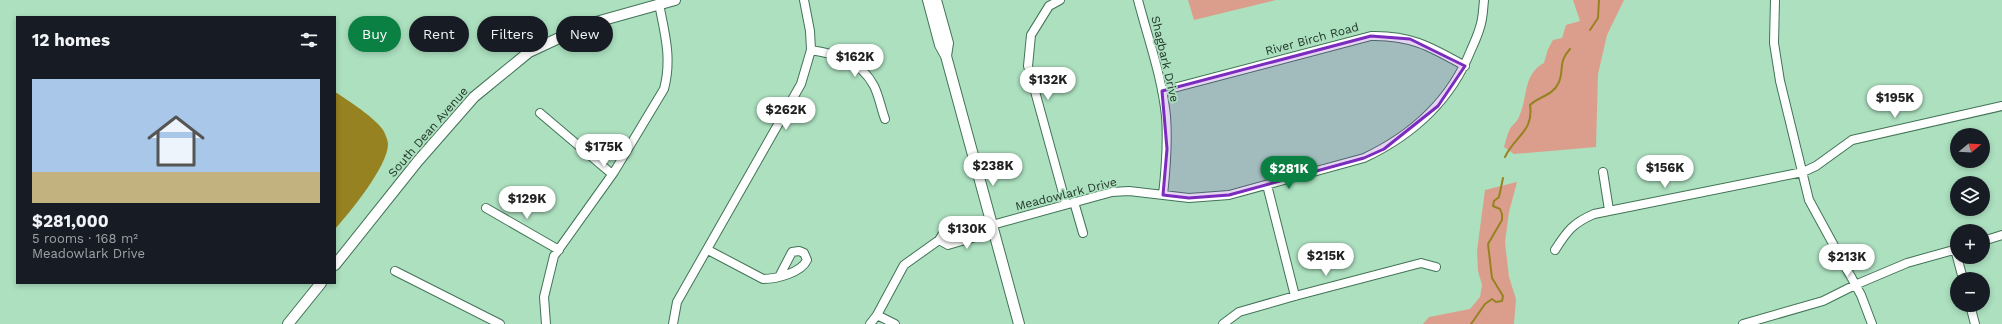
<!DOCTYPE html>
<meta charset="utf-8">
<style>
body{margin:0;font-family:"Work Sans",sans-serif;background:#20242c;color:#f1f3f6;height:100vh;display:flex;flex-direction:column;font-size:15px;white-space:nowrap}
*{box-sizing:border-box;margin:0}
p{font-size:13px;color:#9ea1a6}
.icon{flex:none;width:22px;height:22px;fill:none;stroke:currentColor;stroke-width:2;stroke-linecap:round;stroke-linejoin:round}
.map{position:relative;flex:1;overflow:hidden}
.sheet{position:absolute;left:16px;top:16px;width:320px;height:268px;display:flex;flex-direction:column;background:#171b24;border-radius:0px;box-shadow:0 2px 6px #0003}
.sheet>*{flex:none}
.hud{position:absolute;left:348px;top:16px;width:380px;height:36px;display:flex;gap:8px}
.needle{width:26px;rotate:72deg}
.tools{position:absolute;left:1950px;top:128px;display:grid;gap:8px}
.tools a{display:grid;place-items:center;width:40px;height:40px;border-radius:50%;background:#171b24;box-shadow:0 2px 6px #0003;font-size:20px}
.price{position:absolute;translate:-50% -34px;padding:0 9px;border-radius:14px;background:#fff;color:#222;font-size:13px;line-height:26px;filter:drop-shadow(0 1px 2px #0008)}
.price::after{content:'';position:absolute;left:50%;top:24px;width:12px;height:9px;margin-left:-6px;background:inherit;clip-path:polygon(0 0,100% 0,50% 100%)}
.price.active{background:#0b8043;color:#fff}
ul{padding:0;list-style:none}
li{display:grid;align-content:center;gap:8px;height:212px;padding:0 16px}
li+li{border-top:1px solid #363941}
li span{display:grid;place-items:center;height:124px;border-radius:0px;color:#555}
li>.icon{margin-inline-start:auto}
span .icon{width:72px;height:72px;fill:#fffc;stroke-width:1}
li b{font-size:17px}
h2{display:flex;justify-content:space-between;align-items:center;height:48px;padding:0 16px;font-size:17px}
.tag{padding:0 14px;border-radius:18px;background:#171b24;box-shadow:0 2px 6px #0003;font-size:14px;line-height:36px}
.tag.active{background:#0b8043;color:#fff}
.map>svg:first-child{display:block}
.green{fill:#db9e8d}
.water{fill:#978221}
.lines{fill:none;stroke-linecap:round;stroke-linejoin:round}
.stream{stroke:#978221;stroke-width:2}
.minor-casing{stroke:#427356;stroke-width:10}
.tertiary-casing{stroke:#427356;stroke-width:12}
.minor{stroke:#fff;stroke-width:8}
.tertiary{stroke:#fff;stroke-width:10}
.marked{fill:#7b2cbf;fill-opacity:0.2;stroke:#7b2cbf;stroke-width:3;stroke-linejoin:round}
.labels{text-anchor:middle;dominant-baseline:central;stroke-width:3.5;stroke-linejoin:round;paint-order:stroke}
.street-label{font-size:12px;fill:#23372b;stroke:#ace0bf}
</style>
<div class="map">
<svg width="2002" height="324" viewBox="0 0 2002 324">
<rect width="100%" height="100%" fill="#ace0bf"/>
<path class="green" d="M1188,0H1276L1194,20Z
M1573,0H1624L1607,35L1598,74L1596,147L1514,154L1504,147C1506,141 1507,134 1510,129C1512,125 1517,122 1519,117C1528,97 1523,74 1544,63L1548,49L1553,40L1562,38L1566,25L1580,21Z
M1517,182L1509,212L1505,242L1509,277L1516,299L1514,324H1423L1429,317L1470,309L1480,297L1482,285L1478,271L1477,251L1485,190Z"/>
<path class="water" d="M335,92C348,100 375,118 383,130C385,133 388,141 388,144C388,166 350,212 335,229Z"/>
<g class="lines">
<path class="stream" d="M1590,30L1598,18L1599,0
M1505,157C1515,136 1534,131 1530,105C1538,97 1553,95 1558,84C1565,71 1557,63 1570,49
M1471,324L1485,304L1492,299L1496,302L1502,301L1503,296L1492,278L1488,244L1502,220V214L1500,209L1493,206L1494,201L1499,197L1503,178"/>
<g class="minor-casing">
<path id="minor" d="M1060,0L1049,6L1031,35L1028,66L1066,204
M1138,0C1148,38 1162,77 1166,116C1168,142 1166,168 1163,195
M1775,0L1774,43L1780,81L1809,200L1861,295L1872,324
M811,50C837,54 861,61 874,86C879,96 881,108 885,119
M1162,91L1371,36C1411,35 1431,47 1465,66
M540,113L612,174
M1603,172L1609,210
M1267,185L1295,296
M1074,202L1083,233
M486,208L559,250
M939,240L948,245L979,236L992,225
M1983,241L2002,235
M1955,249L1963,279
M708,250L763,279C776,279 801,273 807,260L804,253L799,251L792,252L780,275
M1555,250C1567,231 1573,223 1594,214L1803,172L1816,166L1852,140L2002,106
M395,271L500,324
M1970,305L1975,324
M877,315L895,324
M546,324L544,297L554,256L614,172L664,89C672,59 665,34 659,4
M673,324L677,302L801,84L811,50L810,31L804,0
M870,324L877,315L904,265L939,240L944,232L964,225H992L1112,192L1129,191L1189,198L1229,195L1364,158C1413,135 1451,100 1471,50C1474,43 1478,35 1480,27C1483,19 1483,9 1484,0
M1223,324L1239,312L1295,296L1421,263L1436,267
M1743,324L1823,301L1855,285L1907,263L1957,249"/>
</g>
<g class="tertiary-casing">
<path id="tertiary" d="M928,0L940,45L946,56L1019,324
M936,0L948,43L946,56
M335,265L418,161L474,97L529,52L589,24L675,0
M288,324L321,283"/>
</g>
<use href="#minor" class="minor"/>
<use href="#tertiary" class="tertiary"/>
</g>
<path class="marked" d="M1371,36L1410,39L1465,66L1438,106L1384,149L1364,158L1229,195L1189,198L1163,195L1167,149L1162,91Z"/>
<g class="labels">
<g class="street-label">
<text transform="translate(1312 39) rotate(-15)">River Birch Road</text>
<text transform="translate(1165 59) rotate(77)">Shagbark Drive</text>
<text transform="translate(428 132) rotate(-49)">South Dean Avenue</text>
<text transform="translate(1066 194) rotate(-14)">Meadowlark Drive</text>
</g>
</g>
</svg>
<div class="tools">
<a><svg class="needle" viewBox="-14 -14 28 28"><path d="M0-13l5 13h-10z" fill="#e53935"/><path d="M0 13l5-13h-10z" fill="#9ea1a6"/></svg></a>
<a><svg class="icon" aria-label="layers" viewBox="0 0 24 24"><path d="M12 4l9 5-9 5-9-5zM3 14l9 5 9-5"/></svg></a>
<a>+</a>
<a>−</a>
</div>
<b class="price" style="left:855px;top:78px">$162K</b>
<b class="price" style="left:1048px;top:101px">$132K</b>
<b class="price" style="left:1895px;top:119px">$195K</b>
<b class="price" style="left:786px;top:131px">$262K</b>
<b class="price" style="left:604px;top:168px">$175K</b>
<b class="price" style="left:993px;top:187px">$238K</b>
<b class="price" style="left:1665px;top:189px">$156K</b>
<b class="price active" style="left:1289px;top:190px">$281K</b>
<b class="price" style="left:527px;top:220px">$129K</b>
<b class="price" style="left:967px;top:250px">$130K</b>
<b class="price" style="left:1326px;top:277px">$215K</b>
<b class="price" style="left:1847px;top:278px">$213K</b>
<div class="hud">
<a class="tag active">Buy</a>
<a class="tag">Rent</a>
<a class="tag">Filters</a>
<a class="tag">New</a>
</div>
<section class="sheet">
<h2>12 homes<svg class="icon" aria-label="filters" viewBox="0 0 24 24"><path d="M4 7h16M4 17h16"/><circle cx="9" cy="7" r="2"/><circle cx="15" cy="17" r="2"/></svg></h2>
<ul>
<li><span style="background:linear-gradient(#a9c7e8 75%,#c2b280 0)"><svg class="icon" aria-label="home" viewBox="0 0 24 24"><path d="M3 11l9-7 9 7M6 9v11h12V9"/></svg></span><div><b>$281,000</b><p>5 rooms · 168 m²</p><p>Meadowlark Drive</p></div></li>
</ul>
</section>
</div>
